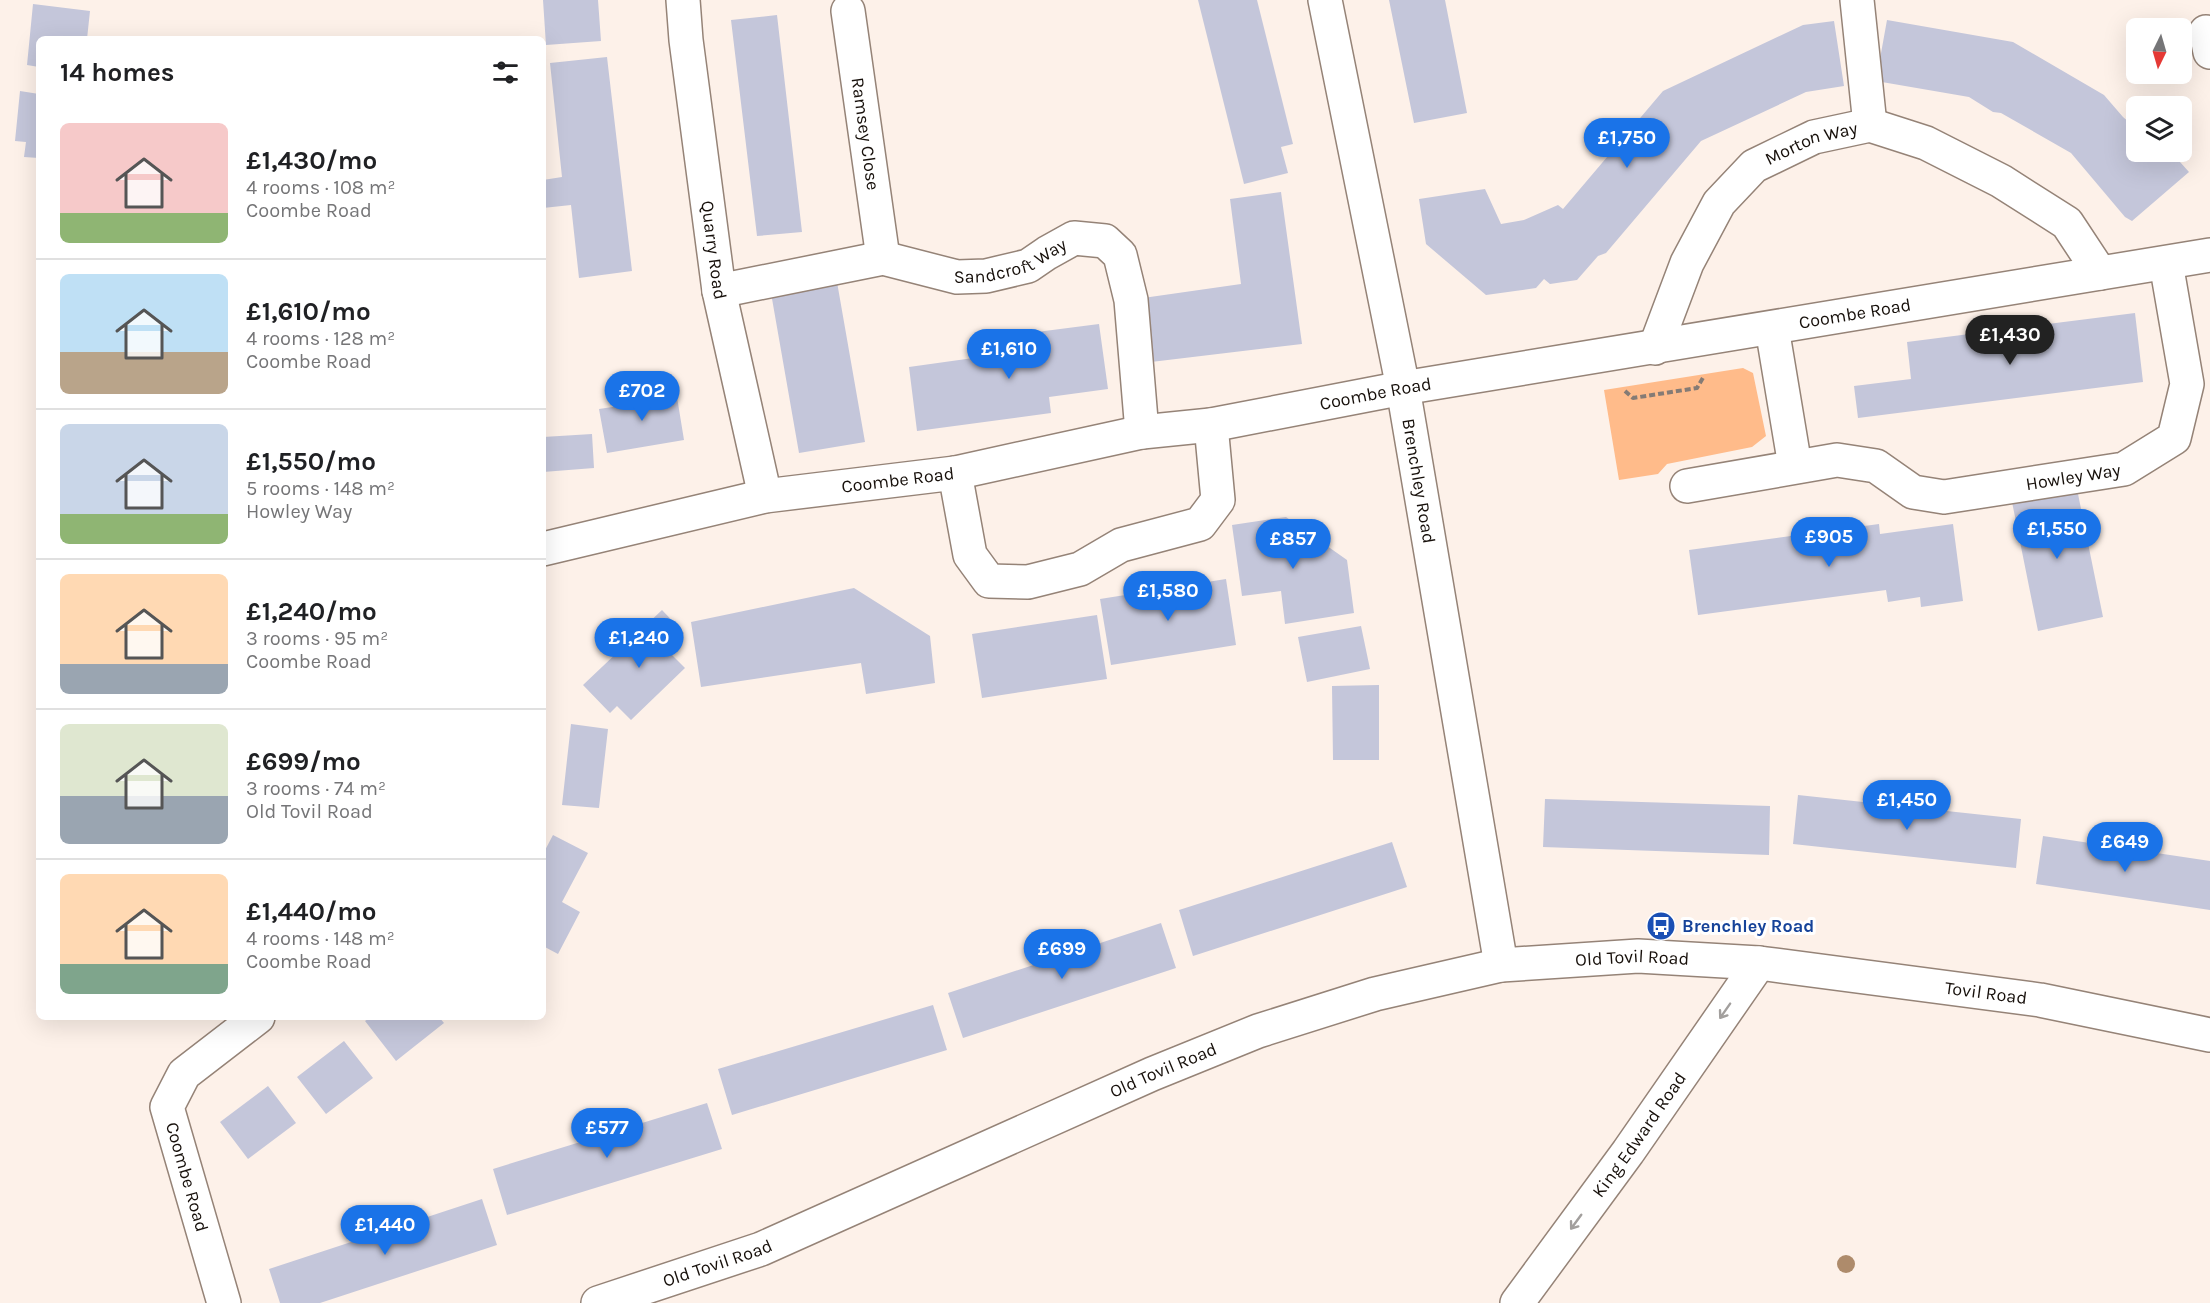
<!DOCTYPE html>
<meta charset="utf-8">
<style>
body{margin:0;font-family:Karla,sans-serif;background:#f6f6f6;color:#202124;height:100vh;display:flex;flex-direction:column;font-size:22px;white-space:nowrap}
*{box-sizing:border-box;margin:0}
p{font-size:20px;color:#757577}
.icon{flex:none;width:33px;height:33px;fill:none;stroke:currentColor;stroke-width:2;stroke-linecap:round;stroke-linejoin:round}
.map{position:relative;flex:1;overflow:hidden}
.details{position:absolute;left:36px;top:36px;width:510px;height:984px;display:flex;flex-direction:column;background:#fff;border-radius:9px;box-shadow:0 6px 24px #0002}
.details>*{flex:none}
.needle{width:39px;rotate:185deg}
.tools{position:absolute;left:2126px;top:18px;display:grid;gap:12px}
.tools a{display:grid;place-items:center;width:66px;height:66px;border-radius:9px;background:#fff;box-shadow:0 6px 24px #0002;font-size:30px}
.price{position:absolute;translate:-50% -51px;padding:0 14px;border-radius:21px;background:#1a73e8;color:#fff;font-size:20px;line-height:39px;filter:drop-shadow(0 2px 3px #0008)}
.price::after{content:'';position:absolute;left:50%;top:36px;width:18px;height:14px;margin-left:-9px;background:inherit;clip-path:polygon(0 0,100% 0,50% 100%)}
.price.active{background:#222;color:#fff}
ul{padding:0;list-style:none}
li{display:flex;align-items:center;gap:18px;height:150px;padding:0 24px}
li+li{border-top:2px solid #e0e0e0}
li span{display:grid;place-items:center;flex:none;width:168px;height:120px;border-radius:9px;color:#555}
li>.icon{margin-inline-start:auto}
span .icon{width:72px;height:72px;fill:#fffc;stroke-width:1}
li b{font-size:26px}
h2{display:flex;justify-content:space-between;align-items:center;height:72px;padding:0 24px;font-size:26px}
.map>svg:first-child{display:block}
.green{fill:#ffbb8a}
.building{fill:#c4c6da}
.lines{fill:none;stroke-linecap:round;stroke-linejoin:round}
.minor-casing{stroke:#958377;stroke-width:36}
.path{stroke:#857b75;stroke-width:4;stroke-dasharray:6 3;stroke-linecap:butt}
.minor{stroke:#fff;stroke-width:33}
.tree{fill:#ae8b6b}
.oneway{stroke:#a29f9d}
.labels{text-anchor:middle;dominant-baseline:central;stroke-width:6;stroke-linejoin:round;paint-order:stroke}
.street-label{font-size:18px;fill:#160f0a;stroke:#fff}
.transit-label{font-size:18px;font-weight:bold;fill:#164399;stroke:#fff;text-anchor:start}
</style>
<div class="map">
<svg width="2210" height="1303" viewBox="0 0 2210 1303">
<rect width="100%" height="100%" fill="#fdf1e9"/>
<path class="green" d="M1743,368L1753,373L1766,436L1752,447L1667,464L1658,474L1619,480L1604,390Z"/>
<path class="building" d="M543,0H598L601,41L546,45Z
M1198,0H1257L1293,144L1281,147L1288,173L1244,184Z
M1389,0H1445L1467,113L1414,123Z
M33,4L90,11L87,39H39V67L27,65Z
M777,15L802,232L757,236L731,20Z
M1887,20L2013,42L2104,95L2123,117L2136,128V152H2171L2189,172L2132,221L2125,217L2071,153L2001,113L1993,112L1969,97L1876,81Z
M1834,21L1844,86L1806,92L1701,141L1606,253L1598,256L1577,280L1550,284L1544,279L1536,288L1486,295L1426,244L1419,199L1485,189L1501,224L1524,220L1558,205L1563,209L1663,91L1803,25Z
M607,57L632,271L579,278L571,205L543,208V180L562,177L550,63Z
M20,91L39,94V158L24,157L26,142L15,141Z
M1281,192L1302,344L1151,362L1143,298L1241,284L1230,199Z
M837,282L865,442L799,453L771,293Z
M2135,313L2143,382L1858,418L1854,386L1911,379L1907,342Z
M1099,324L1108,389L1049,397L1051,413L917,431L909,367L1031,350L1029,333Z
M653,380L656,401L677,397L684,440L607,453L599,409L639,403L635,384Z
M592,434L594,468L543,472V437Z
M2077,489L2103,617L2038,631L2012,502Z
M1286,517L1347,560L1354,613L1285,624L1281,591L1242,596L1232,525Z
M1879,524L1880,534L1953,524L1963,601L1921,607L1920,597L1888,602L1886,590L1698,615L1689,550Z
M1226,579L1236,645L1111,665L1100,599Z
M854,588L930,636L935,683L866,694L861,663L701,687L691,622Z
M662,610L684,633L667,650L685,668L631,720L617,706L610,713L583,685Z
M1097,615L1107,679L982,698L972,634Z
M1361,626L1370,669L1307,682L1298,637Z
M1379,685V760H1333L1332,686Z
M571,724L608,729L599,808L562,805Z
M1798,795L2021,819L2016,868L1793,844Z
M1545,799L1770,806L1769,855L1543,847Z
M553,835L588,853L562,902L580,912L558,954L543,946V854Z
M2043,836L2210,861V910L2036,884Z
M1392,842L1407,887L1193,956L1179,910Z
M1161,923L1176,968L963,1038L948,993Z
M933,1005L947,1050L732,1115L718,1069Z
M371,1017H439L444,1023L396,1061L365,1021Z
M344,1041L373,1078L326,1114L297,1077Z
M268,1086L296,1123L248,1159L220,1122Z
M707,1103L722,1149L507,1215L493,1169Z
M482,1199L497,1245L320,1303H280L269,1269Z"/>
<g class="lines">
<g class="minor-casing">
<g id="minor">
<path id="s1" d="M683,0L686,40L719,291L765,496"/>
<path id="s2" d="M1325,0L1403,388L1501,965"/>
<path d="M1857,0L1870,125"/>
<path id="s3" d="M848,11L883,258"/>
<path d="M2206,32L2210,52"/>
<path id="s4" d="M719,291L883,258L957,277L986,276L1028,266L1047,253L1074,238L1105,241L1120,255L1131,300L1142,432"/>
<path d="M1772,328L1795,466"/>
<path id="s5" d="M1655,348L1687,263L1719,203L1754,166L1814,137L1870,125L1926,143L2001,181L2067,223L2100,273"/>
<path d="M955,473L970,555L989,581L1028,582L1080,569L1121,545L1200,524L1218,500L1211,425"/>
<path id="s6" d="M1687,486L1837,460L1876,466L1913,492L1944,497L2124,469L2174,438L2187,384L2166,263"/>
<path id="s7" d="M543,549L765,496L955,473L1142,432L1211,425L1403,388L2210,255"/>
<path d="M224,1303L167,1107L184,1074L258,1017"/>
<path id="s8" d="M598,1303L761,1249L1152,1074L1258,1031L1375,994L1501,965L1638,956L1759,963L2040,1000L2210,1035"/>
<path id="s9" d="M1517,1303L1628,1152L1759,963"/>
</g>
</g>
<path class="path" d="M1625,391L1633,398L1697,388L1704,376"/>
<use href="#minor" class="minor"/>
</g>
<circle class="tree" cx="1846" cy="1264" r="9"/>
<defs><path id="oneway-shaft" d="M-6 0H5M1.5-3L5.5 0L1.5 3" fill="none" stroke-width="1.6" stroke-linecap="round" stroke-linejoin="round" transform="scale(1.5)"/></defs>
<g class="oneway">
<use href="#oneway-shaft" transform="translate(1725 1011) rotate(125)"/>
<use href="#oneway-shaft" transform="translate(1576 1222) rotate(126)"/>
</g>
<defs>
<g id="bus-disc" transform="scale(1.5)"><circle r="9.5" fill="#1a4fb4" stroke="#fff"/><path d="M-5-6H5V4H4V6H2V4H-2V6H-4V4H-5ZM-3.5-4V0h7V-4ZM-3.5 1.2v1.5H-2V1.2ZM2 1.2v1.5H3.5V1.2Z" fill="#fff"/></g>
</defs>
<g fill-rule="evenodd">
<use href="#bus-disc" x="1661" y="926"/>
</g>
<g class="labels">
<g class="street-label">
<text stroke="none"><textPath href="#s3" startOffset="124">Ramsey Close</textPath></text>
<text stroke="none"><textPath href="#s5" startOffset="272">Morton Way</textPath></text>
<text stroke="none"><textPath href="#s1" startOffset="252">Quarry Road</textPath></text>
<text stroke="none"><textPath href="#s4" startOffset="300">Sandcroft Way</textPath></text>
<text stroke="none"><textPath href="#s7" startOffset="1334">Coombe Road</textPath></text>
<text stroke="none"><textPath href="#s7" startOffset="848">Coombe Road</textPath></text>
<text stroke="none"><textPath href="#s6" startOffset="399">Howley Way</textPath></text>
<text stroke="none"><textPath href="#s7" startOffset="362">Coombe Road</textPath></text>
<text stroke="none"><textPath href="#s2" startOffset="490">Brenchley Road</textPath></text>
<text stroke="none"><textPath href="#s8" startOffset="1098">Old Tovil Road</textPath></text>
<text stroke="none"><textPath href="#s8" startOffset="1454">Tovil Road</textPath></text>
<text stroke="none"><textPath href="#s8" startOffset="612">Old Tovil Road</textPath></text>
<text stroke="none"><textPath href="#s9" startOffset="208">King Edward Road</textPath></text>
<text transform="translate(187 1177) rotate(74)">Coombe Road</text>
<text stroke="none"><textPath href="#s8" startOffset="126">Old Tovil Road</textPath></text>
</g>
<g class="transit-label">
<text x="1682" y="926">Brenchley Road</text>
</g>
</g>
</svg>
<div class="tools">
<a><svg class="needle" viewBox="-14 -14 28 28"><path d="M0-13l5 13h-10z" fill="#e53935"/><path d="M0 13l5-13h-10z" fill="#757577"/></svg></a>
<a><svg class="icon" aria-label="layers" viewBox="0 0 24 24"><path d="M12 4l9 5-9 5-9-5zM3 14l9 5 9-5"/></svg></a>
</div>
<b class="price" style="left:1627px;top:169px">£1,750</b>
<b class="price active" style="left:2010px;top:366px">£1,430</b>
<b class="price" style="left:1009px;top:380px">£1,610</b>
<b class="price" style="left:642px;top:422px">£702</b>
<b class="price" style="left:2057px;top:560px">£1,550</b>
<b class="price" style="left:1829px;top:568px">£905</b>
<b class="price" style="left:1293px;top:570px">£857</b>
<b class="price" style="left:1168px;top:622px">£1,580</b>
<b class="price" style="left:639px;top:669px">£1,240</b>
<b class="price" style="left:1907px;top:831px">£1,450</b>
<b class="price" style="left:2125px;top:873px">£649</b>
<b class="price" style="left:1062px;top:980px">£699</b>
<b class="price" style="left:607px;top:1159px">£577</b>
<b class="price" style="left:385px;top:1256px">£1,440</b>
<section class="details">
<h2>14 homes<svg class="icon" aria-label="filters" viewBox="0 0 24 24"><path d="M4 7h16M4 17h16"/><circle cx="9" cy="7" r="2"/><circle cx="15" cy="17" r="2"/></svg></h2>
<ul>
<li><span style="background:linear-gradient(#f6c9c9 75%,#8fb573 0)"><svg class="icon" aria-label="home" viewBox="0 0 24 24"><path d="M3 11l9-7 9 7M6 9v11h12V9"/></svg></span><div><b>£1,430/mo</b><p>4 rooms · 108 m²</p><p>Coombe Road</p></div></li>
<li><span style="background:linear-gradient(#bfe0f5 65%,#b9a48a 0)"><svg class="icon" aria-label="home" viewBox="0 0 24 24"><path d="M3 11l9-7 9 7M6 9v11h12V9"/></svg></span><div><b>£1,610/mo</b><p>4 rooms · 128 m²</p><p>Coombe Road</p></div></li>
<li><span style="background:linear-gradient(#c9d6e8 75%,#8fb573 0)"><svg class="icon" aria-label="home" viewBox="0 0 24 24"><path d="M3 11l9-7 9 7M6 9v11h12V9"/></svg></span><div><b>£1,550/mo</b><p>5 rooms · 148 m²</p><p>Howley Way</p></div></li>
<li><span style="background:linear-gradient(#ffd9b3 75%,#9aa5b1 0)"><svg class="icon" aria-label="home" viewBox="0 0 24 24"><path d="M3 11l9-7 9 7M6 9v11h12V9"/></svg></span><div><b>£1,240/mo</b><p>3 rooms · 95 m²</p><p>Coombe Road</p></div></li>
<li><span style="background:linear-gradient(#dfe7d0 60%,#9aa5b1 0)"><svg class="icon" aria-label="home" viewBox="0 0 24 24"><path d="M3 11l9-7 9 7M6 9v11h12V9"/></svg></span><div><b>£699/mo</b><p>3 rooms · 74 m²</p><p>Old Tovil Road</p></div></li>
<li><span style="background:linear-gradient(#ffd9b3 75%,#7fa58c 0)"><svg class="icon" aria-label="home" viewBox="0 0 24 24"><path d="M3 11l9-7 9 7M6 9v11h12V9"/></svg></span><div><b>£1,440/mo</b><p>4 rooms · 148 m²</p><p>Coombe Road</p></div></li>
</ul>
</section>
</div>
